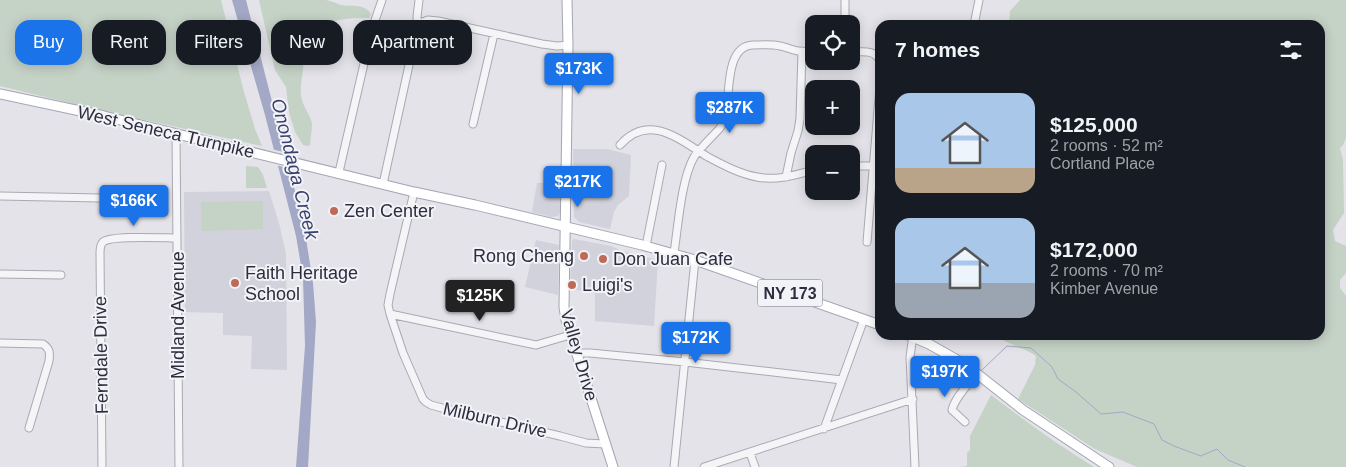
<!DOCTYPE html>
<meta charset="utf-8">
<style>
body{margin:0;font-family:Helvetica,sans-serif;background:#20242c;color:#f1f3f6;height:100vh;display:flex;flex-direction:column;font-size:19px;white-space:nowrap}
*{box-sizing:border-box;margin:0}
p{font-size:16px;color:#9ea1a6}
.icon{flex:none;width:28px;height:28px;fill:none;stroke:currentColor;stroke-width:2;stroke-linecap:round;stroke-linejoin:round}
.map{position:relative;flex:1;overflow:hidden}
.side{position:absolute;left:875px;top:20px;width:450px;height:320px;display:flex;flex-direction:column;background:#171b24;border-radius:15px;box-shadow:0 2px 12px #0003}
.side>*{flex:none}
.guide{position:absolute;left:15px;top:20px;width:475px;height:45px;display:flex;gap:10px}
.fabs{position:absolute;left:805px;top:15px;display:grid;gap:10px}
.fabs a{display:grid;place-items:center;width:55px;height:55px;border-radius:10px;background:#171b24;box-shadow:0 2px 12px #0003;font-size:25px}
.price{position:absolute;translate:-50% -42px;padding:0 11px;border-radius:5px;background:#1a73e8;color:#fff;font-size:16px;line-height:32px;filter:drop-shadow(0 1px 2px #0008)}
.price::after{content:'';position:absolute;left:50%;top:30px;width:15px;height:11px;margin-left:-8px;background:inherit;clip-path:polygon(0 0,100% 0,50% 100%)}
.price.selected{background:#222;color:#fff}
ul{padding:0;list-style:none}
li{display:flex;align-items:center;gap:15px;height:125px;padding:0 20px}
li span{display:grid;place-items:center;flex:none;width:140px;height:100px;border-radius:15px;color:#555}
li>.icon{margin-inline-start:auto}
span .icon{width:60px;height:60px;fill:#fffc;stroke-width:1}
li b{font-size:21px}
h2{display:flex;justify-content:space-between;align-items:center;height:60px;padding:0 20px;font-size:21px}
.chip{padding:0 18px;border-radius:15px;background:#171b24;box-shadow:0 2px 12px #0003;font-size:18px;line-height:45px}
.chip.selected{background:#1a73e8;color:#fff}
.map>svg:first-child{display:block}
.built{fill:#d1d2db}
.green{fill:#c5d2c6}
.water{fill:#a2a8c5}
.pier{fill:#e3e3e9}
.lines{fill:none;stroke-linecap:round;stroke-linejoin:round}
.stream{stroke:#a2a8c5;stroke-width:1}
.minor-casing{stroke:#a9a9b3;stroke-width:9}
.major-casing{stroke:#a3a5b4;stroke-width:11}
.minor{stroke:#f5f5f8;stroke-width:7}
.major{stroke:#fff;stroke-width:9}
.poi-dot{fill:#bf6957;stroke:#f2f3f7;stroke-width:2}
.labels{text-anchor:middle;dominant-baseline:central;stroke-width:4;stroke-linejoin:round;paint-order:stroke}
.shield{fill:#f2f3f7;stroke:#686876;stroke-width:1}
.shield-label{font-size:16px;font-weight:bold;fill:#2d2d3f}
.street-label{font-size:18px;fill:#2d2d3f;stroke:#f2f3f7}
.poi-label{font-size:18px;fill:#2d2d3f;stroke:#f2f3f7;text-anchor:start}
.water-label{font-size:19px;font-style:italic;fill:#3b416f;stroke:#f2f3f7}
</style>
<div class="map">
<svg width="1346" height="467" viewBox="0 0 1346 467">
<rect width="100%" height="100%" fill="#e3e3e9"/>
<path class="built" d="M573,149H607L631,155L629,196L618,205L614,212L610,229L579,222L574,217Z
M537,183H561V211L558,216L551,217L532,212Z
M269,191L279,223L286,254L287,370L251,369L252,336L223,335V313L185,312L184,192Z
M574,239L611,246L622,251L658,260L654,326L595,321V293L570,289L572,240Z
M536,240L559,245L558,295L525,287Z"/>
<path class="green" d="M0,0H221L244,92L255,129L262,146L82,106L0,86Z
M259,0H314C318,0 322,0 326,0C331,1 336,3 341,5C352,7 364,3 371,14L369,18C328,17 307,25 303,69C302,79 299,91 302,100C304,109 312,117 312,125C312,131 310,139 310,145L308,146L303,145L295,132L289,112L286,87L275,70Z
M1020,0H1346V138L1343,145L1340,148L1343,160L1344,213L1333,230L1335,241L1346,246V273L1340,280V288L1346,296V467H1137L1095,449L1018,399L1035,365L1036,356C1023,347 1007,344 994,335H1320V25H1009L1010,11Z
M246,166L258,167L263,175L267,188H246Z
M263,201V229L202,231L201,202Z
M991,395C1025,421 1058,445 1094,467H959L967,466V453L970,450V436Z"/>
<path class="water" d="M232,0H246L304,226L313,283L316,322L308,467H296L305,346L303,277L296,236L265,115Z"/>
<path class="pier" d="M271,149L288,153L292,169L275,165Z"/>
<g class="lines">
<path class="stream" d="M982,370L1007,346L1031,348L1052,367L1058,379L1076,392L1101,414L1123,412L1154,424L1162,440L1174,446L1201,456L1217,449L1228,460L1245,467"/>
<g class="minor-casing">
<path id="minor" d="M845,0V24
M418,24L428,20L438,21L542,44L557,46L568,45
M974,25L979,0
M851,52C864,52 874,49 880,61
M473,124L494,34
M176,134L179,467
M620,145C649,112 680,140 708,157C723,165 740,174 757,177C777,181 795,175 814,170
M851,166H873
M339,172L372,29L382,0
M786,177L791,153L798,131L800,119L802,51
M383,184L418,24L417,17L419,0
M414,192L390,294L388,305L390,314L403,353L423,399L426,402L431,405L442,408L560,436L586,443L605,444
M0,196L100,198
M867,242L880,86
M646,246L662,165
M674,253C678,227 681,180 694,157C701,147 712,137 720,128C723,123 725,119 726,114C730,94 725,46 753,45C762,45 771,44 780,46C786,47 792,50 798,51C803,52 809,51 814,51
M0,274L61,275
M390,314L536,345L570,335
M913,335L910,357L915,467
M0,343L43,344C50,349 50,352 49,361L29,428
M577,353H590L685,362L842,380
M965,422L952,410C955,397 969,384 977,373
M824,429L864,319
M750,453L755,467
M102,467L100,253C100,250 100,245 103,242C111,235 164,238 177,238
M674,467L695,260
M704,467L913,399"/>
</g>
<g class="major-casing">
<path id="major" d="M567,0L568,45L564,307L566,320L613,467
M0,94L104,116L414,192L475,205L642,245L695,260L880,325
M908,335L929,344L966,365L1023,410L1109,467"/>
</g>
<use href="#minor" class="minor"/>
<use href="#major" class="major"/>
</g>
<g class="poi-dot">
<circle cx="334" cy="211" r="5"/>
<circle cx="584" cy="256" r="5"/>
<circle cx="603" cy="259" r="5"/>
<circle cx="235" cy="283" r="5"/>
<circle cx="572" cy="285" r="5"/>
</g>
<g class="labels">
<rect class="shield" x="757.5" y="279.5" width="65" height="27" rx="4"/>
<g class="shield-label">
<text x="790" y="293">NY 173</text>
</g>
<g class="street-label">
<text transform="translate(166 132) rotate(13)">West Seneca Turnpike</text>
<text transform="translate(178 315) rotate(-90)">Midland Avenue</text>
<text transform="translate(101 355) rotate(-91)">Ferndale Drive</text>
<text transform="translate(579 355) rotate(74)">Valley Drive</text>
<text transform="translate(495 420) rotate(13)">Milburn Drive</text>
</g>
<g class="poi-label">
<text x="344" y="211">Zen Center</text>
<text x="574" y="256" text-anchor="end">Rong Cheng</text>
<text x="613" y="259">Don Juan Cafe</text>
<text x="245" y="273">Faith Heritage<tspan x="245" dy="21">School</tspan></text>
<text x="582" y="285">Luigi's</text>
</g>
<g class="water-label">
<text transform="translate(295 169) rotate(76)">Onondaga Creek</text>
</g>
</g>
</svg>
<div class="fabs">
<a><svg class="icon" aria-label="locate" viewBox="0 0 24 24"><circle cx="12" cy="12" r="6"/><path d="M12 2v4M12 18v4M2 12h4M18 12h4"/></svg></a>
<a>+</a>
<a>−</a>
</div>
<b class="price" style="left:579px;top:95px">$173K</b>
<b class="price" style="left:730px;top:134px">$287K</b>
<b class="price" style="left:578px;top:208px">$217K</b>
<b class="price" style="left:134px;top:227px">$166K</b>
<b class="price selected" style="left:480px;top:322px">$125K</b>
<b class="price" style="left:696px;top:364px">$172K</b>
<b class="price" style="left:945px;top:398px">$197K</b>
<div class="guide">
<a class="chip selected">Buy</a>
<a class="chip">Rent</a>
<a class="chip">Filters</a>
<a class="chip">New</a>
<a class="chip">Apartment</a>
</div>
<section class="side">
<h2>7 homes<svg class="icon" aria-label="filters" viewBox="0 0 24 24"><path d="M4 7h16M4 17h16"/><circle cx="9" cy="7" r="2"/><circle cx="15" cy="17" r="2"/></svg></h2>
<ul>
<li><span style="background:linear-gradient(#a9c7e8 75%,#b9a48a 0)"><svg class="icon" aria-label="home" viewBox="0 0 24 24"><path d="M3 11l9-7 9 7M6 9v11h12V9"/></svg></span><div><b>$125,000</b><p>2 rooms · 52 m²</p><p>Cortland Place</p></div></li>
<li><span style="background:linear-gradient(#a9c7e8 65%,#9aa5b1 0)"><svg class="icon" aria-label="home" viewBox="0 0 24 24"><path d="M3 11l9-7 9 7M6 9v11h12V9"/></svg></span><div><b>$172,000</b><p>2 rooms · 70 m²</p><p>Kimber Avenue</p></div></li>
</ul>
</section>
</div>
